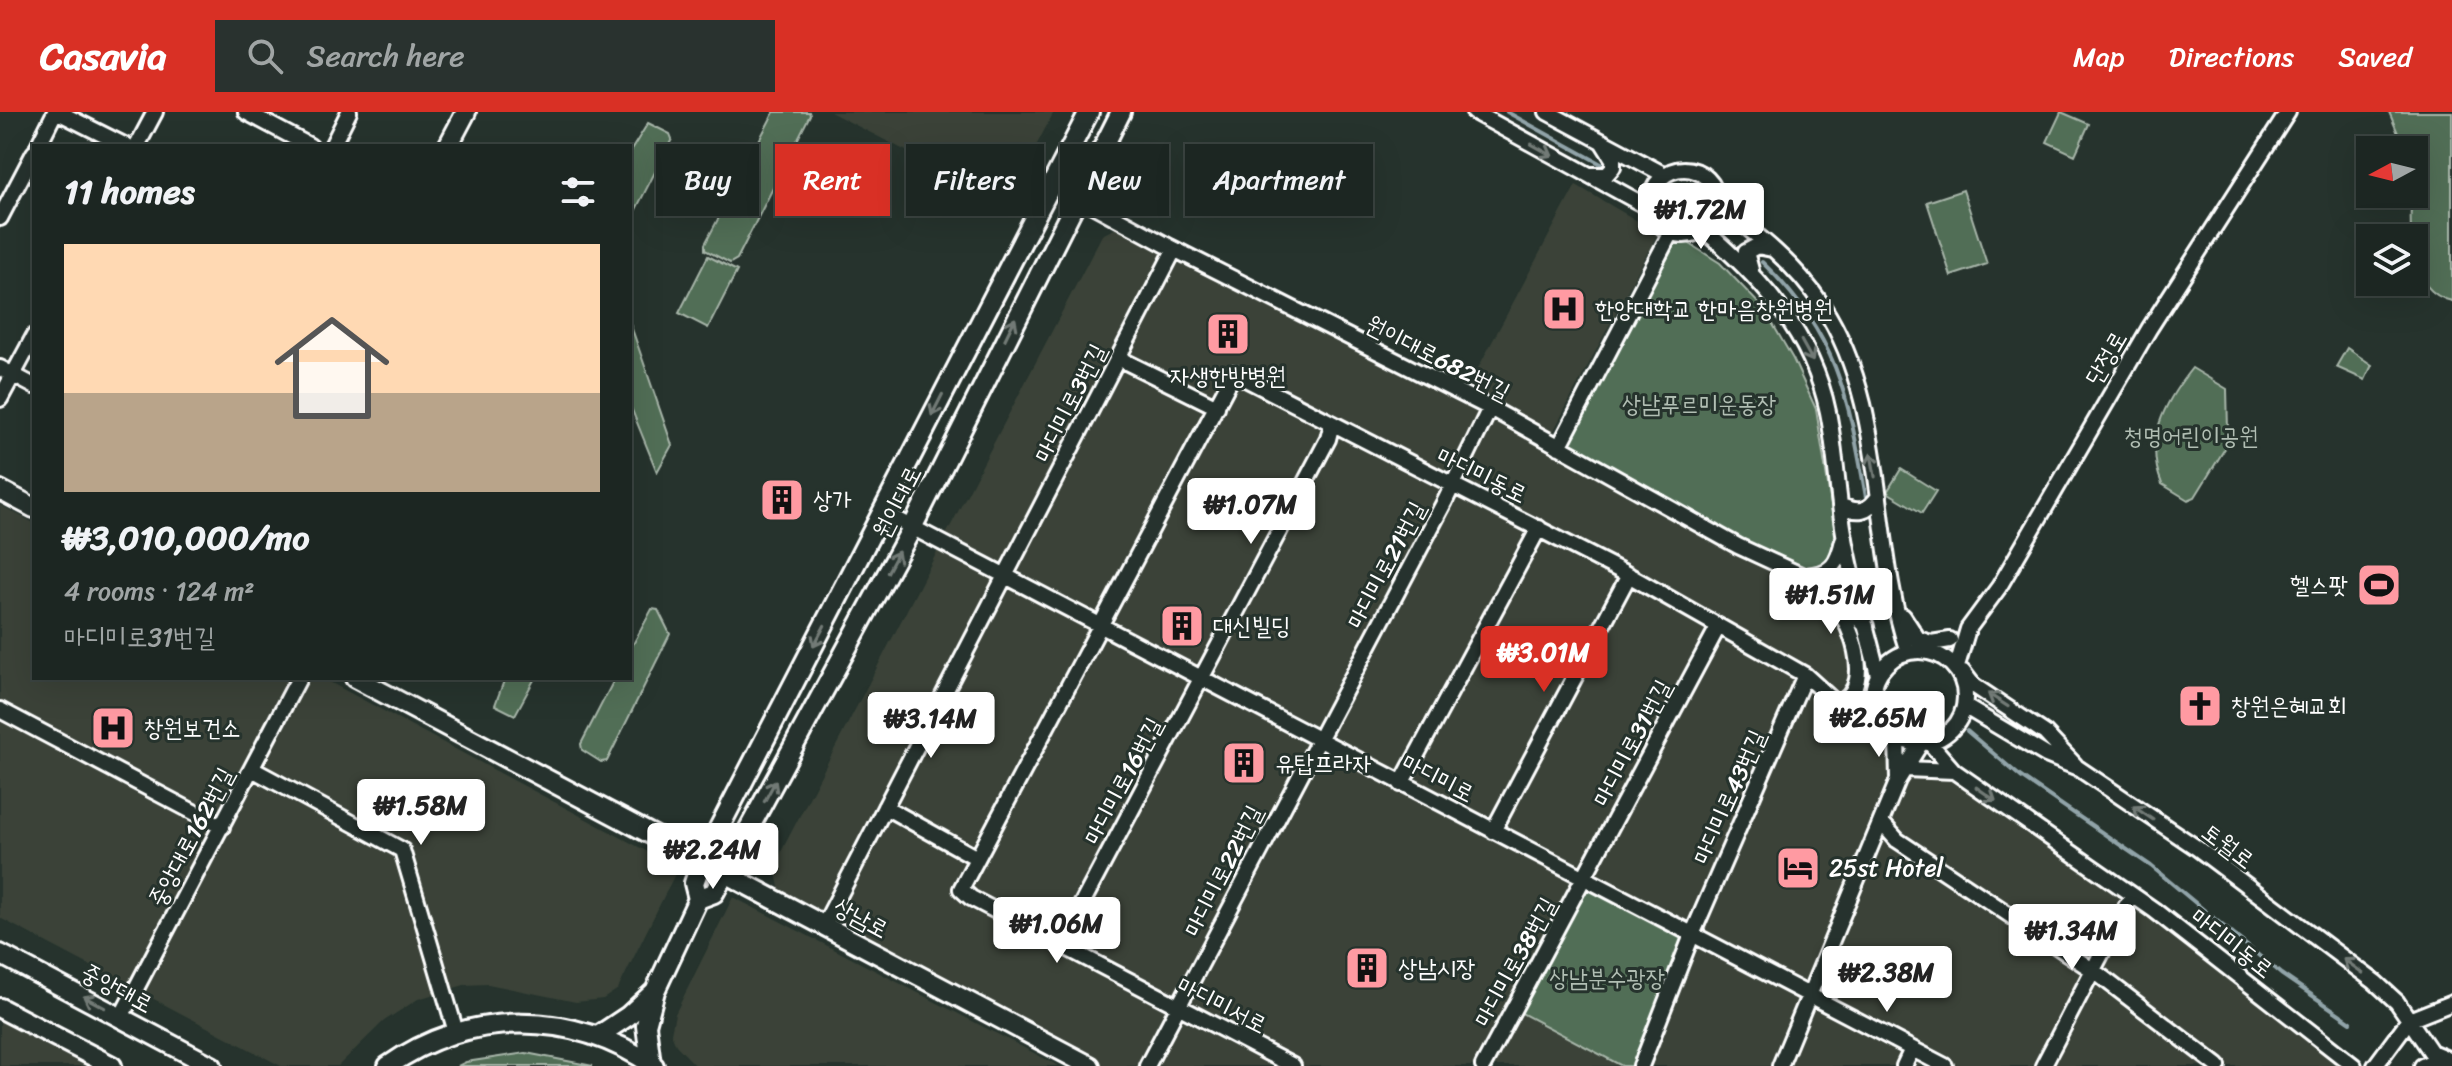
<!DOCTYPE html>
<meta charset="utf-8">
<style>
body{margin:0;font-family:Sriracha,"Poor Story",sans-serif;background:#29322f;color:#f1f3f6;height:100vh;display:flex;flex-direction:column;font-size:30px;white-space:nowrap}
*{box-sizing:border-box;margin:0}
p{font-size:26px;color:#a0a5a5}
.icon{flex:none;width:44px;height:44px;fill:none;stroke:currentColor;stroke-width:2;stroke-linecap:round;stroke-linejoin:round}
.map{position:relative;flex:1;overflow:hidden}
.sheet{position:absolute;left:32px;top:32px;width:600px;height:536px;display:flex;flex-direction:column;background:#1c2622;border-radius:0px;box-shadow:0 8px 32px #0002,0 0 0 2px #3a4340}
.sheet>*{flex:none}
.guide{position:absolute;left:656px;top:32px;width:760px;height:72px;display:flex;gap:16px}
.needle{width:52px;rotate:263deg}
.fabs{position:absolute;left:2356px;top:24px;display:grid;gap:16px}
.fabs a{display:grid;place-items:center;width:72px;height:72px;border-radius:0px;background:#1c2622;box-shadow:0 8px 32px #0002,0 0 0 2px #3a4340;font-size:40px}
.price{position:absolute;translate:-50% -68px;padding:0 18px;border-radius:8px;background:#fff;color:#222;font-size:26px;line-height:52px;filter:drop-shadow(0 2px 4px #0008)}
.price::after{content:'';position:absolute;left:50%;top:48px;width:24px;height:18px;margin-left:-12px;background:inherit;clip-path:polygon(0 0,100% 0,50% 100%)}
.price.on{background:#d93025;color:#fff}
ul{padding:0;list-style:none}
li{display:grid;align-content:center;gap:16px;height:424px;padding:0 32px}
li span{display:grid;place-items:center;height:248px;border-radius:0px;color:#555}
li>.icon{margin-inline-start:auto}
span .icon{width:144px;height:144px;fill:#fffc;stroke-width:1}
li b{font-size:34px}
h2{display:flex;justify-content:space-between;align-items:center;height:96px;padding:0 32px;font-size:34px}
.pill{padding:0 28px;border-radius:0px;background:#1c2622;box-shadow:0 8px 32px #0002,0 0 0 2px #3a4340;font-size:28px;line-height:72px}
.pill.on{background:#d93025;color:#fff}
header{display:flex;align-items:center;gap:48px;box-sizing:border-box;height:112px;padding:0 40px;background:#d93025;color:#fff}
header strong{font-size:38px}
nav{display:flex;gap:44px;margin-inline-start:auto;font-size:28px}
.search{width:560px;height:72px;background:#29322f;display:flex;align-items:center;gap:20px;box-sizing:border-box;padding:0 28px;border-radius:0px;color:#a0a5a5;font-size:30px}
.map>svg:first-child{display:block}
.built{fill:#3a4338}
.green{fill:#516e56;stroke:#a8b6aa;stroke-width:2}
.lines{fill:none;stroke-linecap:round;stroke-linejoin:round}
.stream{stroke:#91a4a9;stroke-width:4}
.minor-casing{stroke:#fff;stroke-width:20}
.major-casing{stroke:#fff;stroke-width:24}
.minor{stroke:#26332d;stroke-width:14}
.major{stroke:#26332d;stroke-width:18}
.oneway{stroke:#727a76}
.labels{text-anchor:middle;dominant-baseline:central;stroke-width:6;stroke-linejoin:round;paint-order:stroke}
.poi-label{font-size:24px;fill:#fff;stroke:#26332d;text-anchor:start}
.street-label{font-size:24px;fill:#fff;stroke:#26332d}
.park-label{font-size:24px;fill:#b1beb3;stroke:#26332d}
</style>
<header>
<strong>Casavia</strong>
<div class="search"><svg class="icon" aria-label="search" viewBox="0 0 24 24"><circle cx="10" cy="10" r="6"/><path d="M15 15l6 6"/></svg>Search here</div>
<nav><a>Map</a><a>Directions</a><a>Saved</a></nav>
</header>
<div class="map">
<svg width="2452" height="954" viewBox="0 0 2452 954">
<rect width="100%" height="100%" fill="#26332d"/>
<filter id="ink" filterUnits="userSpaceOnUse"><feTurbulence type="fractalNoise" baseFrequency=".0125" numOctaves="2"/><feDisplacementMap in="SourceGraphic" scale="16" xChannelSelector="R" yChannelSelector="G"/><feConvolveMatrix kernelMatrix="1 2 1 2 8 2 1 2 1" color-interpolation-filters="sRGB"/></filter>
<g filter="url(#ink)">
<path class="built" d="M830,0H1054L1006,90Z
M1576,73L1658,121L1552,322L1469,273Z
M1118,115L1494,305L1843,498L1860,523L1878,621L1888,638L1907,646L1930,648L1938,659L2111,773L2347,954H1102L781,785L775,756L782,738L1102,123Z
M0,393L34,411V566H322L678,756L618,877L603,887L576,890L488,872L464,873L418,887L384,909L338,954H281L0,806Z
M733,785L1059,954H696L676,933L671,921L675,902Z
M0,909L40,930L86,954H0Z"/>
<path class="green" d="M774,0H809L810,3L737,147L730,151L705,138V132Z
M2061,0L2089,12L2075,43L2047,30Z
M2389,0H2452V189C2394,177 2414,79 2414,38H2405Z
M648,11L670,22L672,27L630,109V40Z
M1963,78L1987,152L1951,164L1927,90Z
M1671,120L1720,151L1764,197L1793,247L1816,297L1837,431C1830,452 1825,458 1804,461L1559,335Z
M708,144L737,159L708,216L679,201Z
M630,211L672,333L657,360L630,293Z
M2347,236L2372,253L2365,268L2336,255Z
M2192,256L2227,277L2228,318L2232,325L2195,385L2188,388L2162,372C2144,328 2164,291 2192,256Z
M1901,357L1936,379L1922,401L1887,380Z
M652,497L658,498L670,522L607,649L601,650L582,638L581,632L615,566H630V538Z
M505,566H535L515,603L495,593Z
M1585,767L1692,823L1641,954H1622L1514,897Z
M526,941L593,954H458L466,950Z"/>
<g class="lines">
<path class="stream" d="M1507,0L1603,53
M1762,150C1840,224 1849,290 1867,391
M1967,619L2021,665L2151,754L2281,862L2351,910"/>
<g class="minor-casing">
<path id="minor" d="M58,0L126,34
M246,0L310,34
M1474,0L1653,98
M1547,0L1665,63
M38,34L55,0
M137,34L155,0
M332,34L349,0
M1651 90a33 33 0 1 1 66 0a33 33 0 1 1-66 0Z
M1589,63H1606L1613,55V47L1603,31
M1052,71L1170,135L1490,296L1738,434L1827,475L1866,514
M1717,92C1755,121 1796,152 1822,193C1889,295 1870,428 1908,540
M0,106L34,41
M1703,117C1762,167 1812,222 1828,300C1836,340 1837,381 1844,421C1852,469 1867,517 1878,563
M1751,158L1746,140L1757,134L1772,137
M1118,246L1217,295
M0,256L34,274
M0,287L34,224
M1559,335L1671,120
M1840,393C1858,402 1868,400 1879,384
M883,400L1945,954
M1806,464C1832,462 1838,451 1843,428
M1831,486C1850,509 1874,569 1843,589
M1903,504L1918,527L1931,531L1950,528
M1873 585a46 46 0 1 1 92 0a46 46 0 1 1-92 0Z
M1956,557L1968,517L1999,475L2149,217L2288,0
M1963,560L1973,573L2045,621L2075,653
M1964,594L2046,643L2078,656L2197,736L2375,870L2397,890L2431,940L2452,949
M0,598L222,715
M1897,625L1898,667
M1929,630L1954,659L2154,798L2354,954
M252,657L402,738L456,920
M1905,657L1954,659
M1401,672L1539,416
M885,695L977,746
M1881,710L1897,728L2094,859L2218,954
M1493,719L1629,463
M824,813L1174,138
M1060,833L1328,327L1332,311
M121,905L299,566
M1147,954L1445,389L1490,296
M1293,954L971,786L961,777L1234,261L1623,460L1805,563L1849,603L1870,612H1882
M1483,954L1718,515
M1641,954L1692,823L1805,563
M1780,954L1898,668L1921,631
M1904,954L1912,937
M2043,954L2132,783
M2375,954L2409,908L2452,891
M2422,954L2435,948L2447,949"/>
</g>
<g class="major-casing">
<path id="major" d="M448,34L466,0
M0,378L34,396
M355,566L1090,954
M698,787L714,781L912,416L1121,0
M0,842L212,954
M0,896L112,954
M598,924L628,904L655,879
M651,952L646,913L655,879L698,787L694,771L702,749L1089,0
M388,954C469,897 573,898 654,954"/>
</g>
<use href="#minor" class="minor"/>
<use href="#major" class="major"/>
</g>
<defs><path id="oneway-shaft" d="M-6 0H5M1.5-3L5.5 0L1.5 3" fill="none" stroke-width="1.6" stroke-linecap="round" stroke-linejoin="round" transform="scale(2)"/></defs>
<g class="oneway">
<use href="#oneway-shaft" transform="translate(1542 38) rotate(29)"/>
<use href="#oneway-shaft" transform="translate(1010 217) rotate(-64)"/>
<use href="#oneway-shaft" transform="translate(1807 239) rotate(61)"/>
<use href="#oneway-shaft" transform="translate(937 293) rotate(117)"/>
<use href="#oneway-shaft" transform="translate(1873 353) rotate(-100)"/>
<use href="#oneway-shaft" transform="translate(893 450) rotate(-62)"/>
<use href="#oneway-shaft" transform="translate(819 524) rotate(118)"/>
<use href="#oneway-shaft" transform="translate(1998 588) rotate(-147)"/>
<use href="#oneway-shaft" transform="translate(770 679) rotate(-62)"/>
<use href="#oneway-shaft" transform="translate(1986 682) rotate(35)"/>
<use href="#oneway-shaft" transform="translate(2143 701) rotate(-146)"/>
<use href="#oneway-shaft" transform="translate(2353 854) rotate(-144)"/>
<use href="#oneway-shaft" transform="translate(94 890) rotate(-152)"/>
</g>
</g>
<defs>
<g id="hospital-square" transform="scale(2.3)"><rect x="-9" y="-9" width="18" height="18" rx="4" fill="#ff9aa2" stroke="#26332d"/><path d="M-5-5h3v3.5h4V-5h3V5h-3V1.5h-4V5h-3Z" fill="#111"/></g>
<g id="building-square" transform="scale(2.3)"><rect x="-9" y="-9" width="18" height="18" rx="4" fill="#ff9aa2" stroke="#26332d"/><path d="M-4-6H4V6H1V3H-1V6H-4ZM-2.5-4.3h1.7v1.8h-1.7ZM.8-4.3h1.7v1.8H.8ZM-2.5-1h1.7V.8h-1.7ZM.8-1h1.7V.8H.8Z" fill="#111"/></g>
<g id="stadium-square" transform="scale(2.3)"><rect x="-9" y="-9" width="18" height="18" rx="4" fill="#ff9aa2" stroke="#26332d"/><path d="M0-5a6.5 5 0 1 0 0 10a6.5 5 0 1 0 0-10ZM-3.5-1.8h7v3.6h-7Z" fill="#111"/></g>
<g id="church-square" transform="scale(2.3)"><rect x="-9" y="-9" width="18" height="18" rx="4" fill="#ff9aa2" stroke="#26332d"/><path d="M-1.2-6h2.4v3.5h3.3v2.4h-3.3V6h-2.4V-.1h-3.3v-2.4h3.3Z" fill="#111"/></g>
<g id="hotel-square" transform="scale(2.3)"><rect x="-9" y="-9" width="18" height="18" rx="4" fill="#ff9aa2" stroke="#26332d"/><path d="M-6-4.5h1.5V1H6V5H4.5V3h-9V5H-6ZM-4 0a1.8 1.8 0 1 1 3.6 0ZM.5 0V-2.5h3Q6-2.5 6 0Z" fill="#111"/></g>
</defs>
<g fill-rule="evenodd">
<use href="#hospital-square" x="1564" y="197"/>
<use href="#building-square" x="1228" y="222"/>
<use href="#building-square" x="782" y="388"/>
<use href="#stadium-square" x="2379" y="473"/>
<use href="#building-square" x="1182" y="514"/>
<use href="#church-square" x="2200" y="594"/>
<use href="#hospital-square" x="113" y="616"/>
<use href="#building-square" x="1244" y="651"/>
<use href="#hotel-square" x="1798" y="756"/>
<use href="#building-square" x="1367" y="856"/>
</g>
<g class="labels">
<g class="poi-label">
<text x="1595" y="197">한양대학교 한마음창원병원</text>
<text x="1228" y="264" text-anchor="middle">자생한방병원</text>
<text x="813" y="388">상가</text>
<text x="2348" y="473" text-anchor="end">헬스팟</text>
<text x="1213" y="514">대신빌딩</text>
<text x="2231" y="594">창원은혜교회</text>
<text x="144" y="616">창원보건소</text>
<text x="1275" y="651">유탑프라자</text>
<text x="1829" y="756">25st Hotel</text>
<text x="1398" y="856">상남시장</text>
</g>
<g class="street-label">
<text transform="translate(1438 246) rotate(27)">원이대로682번길</text>
<text transform="translate(2106 246) rotate(-60)">단정로</text>
<text transform="translate(1070 291) rotate(-63)">마디미로3번길</text>
<text transform="translate(1482 363) rotate(26)">마디미동로</text>
<text transform="translate(897 390) rotate(-63)">원이대로</text>
<text transform="translate(1386 453) rotate(-62)">마디미로21번길</text>
<text transform="translate(1632 631) rotate(-62)">마디미로31번길</text>
<text transform="translate(1438 666) rotate(27)">마디미로</text>
<text transform="translate(1123 669) rotate(-62)">마디미로16번길</text>
<text transform="translate(1729 685) rotate(-66)">마디미로43번길</text>
<text transform="translate(191 725) rotate(-62)">중앙대로162번길</text>
<text transform="translate(2228 734) rotate(37)">토월로</text>
<text transform="translate(1223 759) rotate(-63)">마디미로22번길</text>
<text transform="translate(861 806) rotate(28)">상남로</text>
<text transform="translate(2232 831) rotate(38)">마디미동로</text>
<text transform="translate(1515 850) rotate(-61)">마디미로38번길</text>
<text transform="translate(117 876) rotate(28)">중앙대로</text>
<text transform="translate(1222 893) rotate(27)">마디미서로</text>
</g>
<g class="park-label">
<text x="1699" y="292">상남푸르미운동장</text>
<text x="2191" y="324">청명어린이공원</text>
<text x="1607" y="866">상남분수광장</text>
</g>
</g>
</svg>
<div class="fabs">
<a><svg class="needle" viewBox="-14 -14 28 28"><path d="M0-13l5 13h-10z" fill="#e53935"/><path d="M0 13l5-13h-10z" fill="#a0a5a5"/></svg></a>
<a><svg class="icon" aria-label="layers" viewBox="0 0 24 24"><path d="M12 4l9 5-9 5-9-5zM3 14l9 5 9-5"/></svg></a>
</div>
<b class="price" style="left:1701px;top:139px">₩1.72M</b>
<b class="price" style="left:1251px;top:434px">₩1.07M</b>
<b class="price" style="left:1831px;top:524px">₩1.51M</b>
<b class="price on" style="left:1544px;top:582px">₩3.01M</b>
<b class="price" style="left:1879px;top:647px">₩2.65M</b>
<b class="price" style="left:931px;top:648px">₩3.14M</b>
<b class="price" style="left:421px;top:735px">₩1.58M</b>
<b class="price" style="left:713px;top:779px">₩2.24M</b>
<b class="price" style="left:1057px;top:853px">₩1.06M</b>
<b class="price" style="left:2072px;top:860px">₩1.34M</b>
<b class="price" style="left:1887px;top:902px">₩2.38M</b>
<div class="guide">
<a class="pill">Buy</a>
<a class="pill on">Rent</a>
<a class="pill">Filters</a>
<a class="pill">New</a>
<a class="pill">Apartment</a>
</div>
<section class="sheet">
<h2>11 homes<svg class="icon" aria-label="filters" viewBox="0 0 24 24"><path d="M4 7h16M4 17h16"/><circle cx="9" cy="7" r="2"/><circle cx="15" cy="17" r="2"/></svg></h2>
<ul>
<li><span style="background:linear-gradient(#ffd9b3 60%,#b9a48a 0)"><svg class="icon" aria-label="home" viewBox="0 0 24 24"><path d="M3 11l9-7 9 7M6 9v11h12V9"/></svg></span><div><b>₩3,010,000/mo</b><p>4 rooms · 124 m²</p><p>마디미로31번길</p></div></li>
</ul>
</section>
</div>
